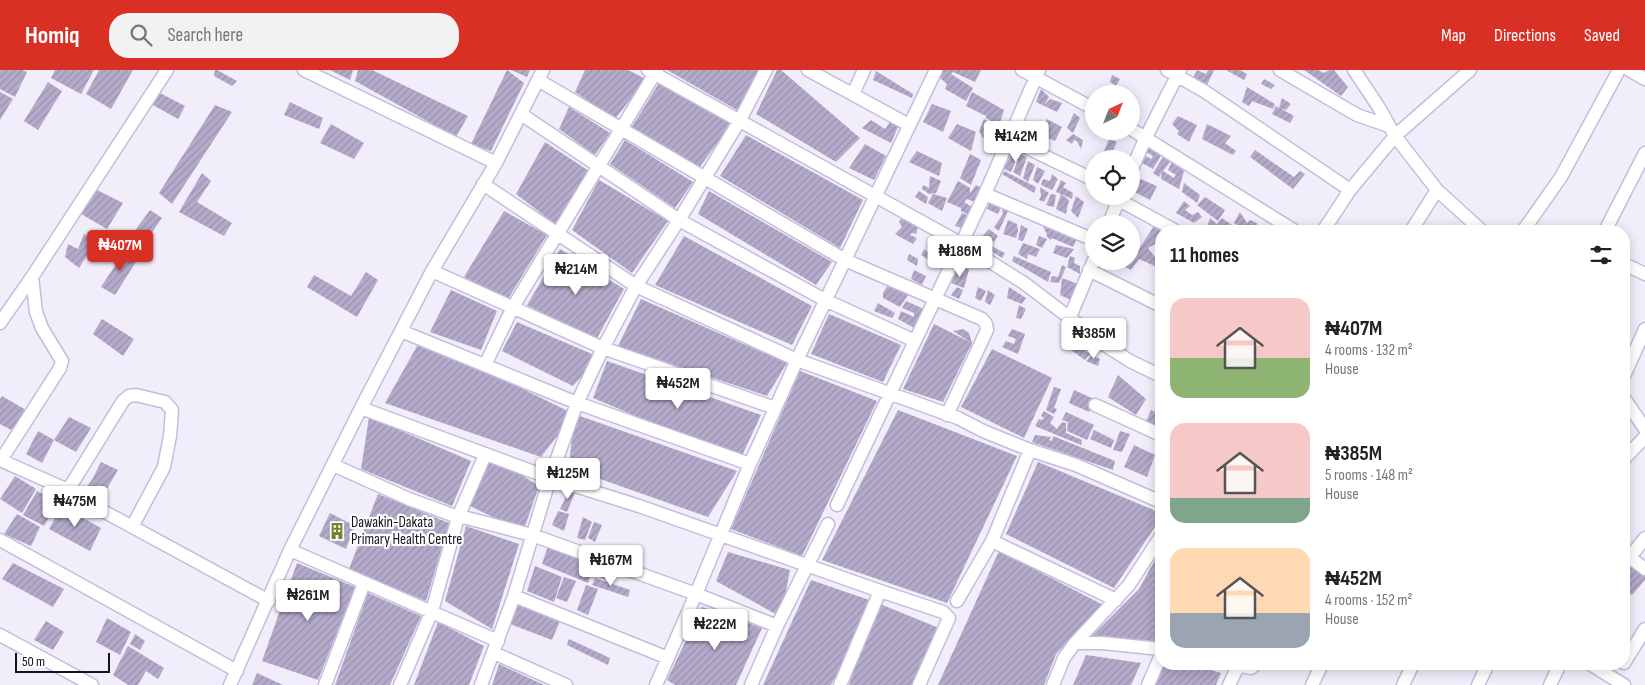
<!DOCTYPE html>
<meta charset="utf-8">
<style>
body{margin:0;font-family:"Sofia Sans Condensed",sans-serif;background:#f2f2f2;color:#222;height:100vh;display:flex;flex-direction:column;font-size:19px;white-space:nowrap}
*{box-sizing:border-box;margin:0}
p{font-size:16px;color:#767676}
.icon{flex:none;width:28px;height:28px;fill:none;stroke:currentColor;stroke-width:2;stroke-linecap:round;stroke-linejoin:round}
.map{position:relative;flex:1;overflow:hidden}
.panel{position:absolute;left:1155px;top:155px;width:475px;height:445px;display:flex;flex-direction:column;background:#fff;border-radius:20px;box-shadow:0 2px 12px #0003}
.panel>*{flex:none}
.needle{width:32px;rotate:43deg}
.tools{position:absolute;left:1085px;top:15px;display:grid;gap:10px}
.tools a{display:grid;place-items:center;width:55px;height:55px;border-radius:50%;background:#fff;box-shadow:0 2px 12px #0003;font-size:25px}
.scale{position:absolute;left:15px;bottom:12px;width:95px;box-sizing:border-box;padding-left:5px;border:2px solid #15121d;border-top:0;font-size:14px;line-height:18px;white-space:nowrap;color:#15121d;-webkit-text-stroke:4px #fdfdfd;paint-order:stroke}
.price{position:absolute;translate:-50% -42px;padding:0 11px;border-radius:5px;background:#fff;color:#222;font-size:16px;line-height:32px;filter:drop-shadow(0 1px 2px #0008)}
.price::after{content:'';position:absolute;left:50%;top:30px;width:15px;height:11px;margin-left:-8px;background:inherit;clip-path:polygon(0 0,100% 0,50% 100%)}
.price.on{background:#d93025;color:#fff}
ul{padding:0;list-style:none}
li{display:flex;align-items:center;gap:15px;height:125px;padding:0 15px}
li span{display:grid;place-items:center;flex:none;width:140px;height:100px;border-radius:15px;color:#555}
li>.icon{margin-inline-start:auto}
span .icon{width:60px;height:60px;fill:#fffc;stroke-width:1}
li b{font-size:21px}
h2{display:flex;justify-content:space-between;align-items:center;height:60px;padding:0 15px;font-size:21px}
header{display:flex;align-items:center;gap:30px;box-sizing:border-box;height:70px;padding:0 25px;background:#d93025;color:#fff}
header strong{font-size:24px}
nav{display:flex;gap:28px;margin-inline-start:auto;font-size:18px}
.search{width:350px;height:45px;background:#f2f2f2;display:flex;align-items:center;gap:12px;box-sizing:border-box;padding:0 18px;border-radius:20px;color:#767676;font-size:19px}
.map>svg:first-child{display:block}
.building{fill:url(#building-hatch)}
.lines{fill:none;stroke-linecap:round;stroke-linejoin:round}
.minor-casing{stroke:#c5bcdc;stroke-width:15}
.minor{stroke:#fff;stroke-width:12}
.labels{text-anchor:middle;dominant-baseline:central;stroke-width:4.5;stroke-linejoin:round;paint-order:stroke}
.poi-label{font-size:15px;fill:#15121d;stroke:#fdfdfd;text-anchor:start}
</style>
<header>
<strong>Homiq</strong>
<div class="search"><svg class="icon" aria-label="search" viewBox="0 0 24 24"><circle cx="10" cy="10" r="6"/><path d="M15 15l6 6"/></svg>Search here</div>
<nav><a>Map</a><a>Directions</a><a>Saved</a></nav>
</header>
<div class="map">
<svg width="1645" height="615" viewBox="0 0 1645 615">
<defs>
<pattern id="building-hatch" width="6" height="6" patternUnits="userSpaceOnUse" patternTransform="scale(1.25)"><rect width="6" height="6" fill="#b4abca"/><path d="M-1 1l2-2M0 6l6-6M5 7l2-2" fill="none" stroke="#9a92ad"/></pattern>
</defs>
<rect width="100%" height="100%" fill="#f1edfb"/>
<path class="building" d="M0,0H22L27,2L15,27L0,19Z
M55,0H94L81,24L51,8Z
M99,0H133L111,39L86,24Z
M215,0H217L237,11L232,16L214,6Z
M330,0H353L350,10Z
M358,0H372L468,46L456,67L355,11Z
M507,0L524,13L491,81L471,74Z
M511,0H530L527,7Z
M585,0H628L646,9L615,49L575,22Z
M667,0H759L737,40Z
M777,0H781L860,68L836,92L756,44Z
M943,0H981L975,12L953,2L951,4L973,18L966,31L945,19L947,14L939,7Z
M1197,0L1206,4L1208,0H1214L1207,15L1193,8Z
M1226,0H1240L1247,4L1244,10Z
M1304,0H1318L1324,3L1329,0H1334L1348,17L1341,26Z
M876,1L913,24L912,28L873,10Z
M1112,5L1120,9L1116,16L1110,12Z
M1264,9L1275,15L1271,19L1261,14Z
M48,12L62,21L38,60L24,51Z
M659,13L731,54L699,98L630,60Z
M1247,17L1275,34L1273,39L1252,31L1249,36L1242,32Z
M1041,19L1049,27L1044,36L1050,29L1062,33L1057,42L1036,32Z
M0,22L13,29L0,50Z
M972,22L1004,40L999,56L986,48V46L966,36Z
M160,23L185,36L178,49L153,35Z
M1282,28L1291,34L1286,40L1280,38L1294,46L1290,53L1272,44L1276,36L1279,38Z
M290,32L323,48L319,59L284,45Z
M932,34L951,41L943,62L923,52Z
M215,35L232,42L172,134L159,123Z
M569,37L610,63L595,85L559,59Z
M1074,43L1080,48L1073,63L1067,58Z
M1178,46L1197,55L1189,72L1177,64L1179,61L1172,54Z
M984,49L998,58L983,68L979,61Z
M1047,49L1062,57L1055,71L1038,64Z
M871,50L885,59L890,52L898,57L891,73L862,58Z
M331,54L364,73L354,89L320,73Z
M957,54L976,62L971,81L948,68Z
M1207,54L1231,66L1225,73L1236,81L1233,85L1202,69Z
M1073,64L1083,70L1081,79L1077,71L1074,70L1072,74L1066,70Z
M746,65L863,130L840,178L720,106Z
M1109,69L1117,72L1109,89H1101Z
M625,70L693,112L675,138L610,94Z
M545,72L589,101L555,154L516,124Z
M865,74L886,86L874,110L849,98Z
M1150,77L1162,84L1153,99L1142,93L1146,86L1151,89L1153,86L1146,82Z
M1013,80L1027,87L1020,106L1013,102L1018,90H1016L1011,102L1004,99Z
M1255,80L1294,107L1300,101L1305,104L1293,119L1250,87Z
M917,81L942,93L939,106L909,92Z
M970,84L981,90L971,115L960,108Z
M1163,87L1170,92L1163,101L1174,108L1176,105L1168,100L1173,89L1183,98L1181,99L1184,101L1179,119L1161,109L1162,102L1159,107L1153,103Z
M1028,91L1035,95L1028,112L1023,108Z
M1037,97L1045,101L1038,114L1033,110Z
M1004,101L1036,117L1034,123L1002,104Z
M202,103L211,111L197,132L232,153L224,166L179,142Z
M1052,104L1058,109L1052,120L1041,115L1043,109L1050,111Z
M930,106L941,111L936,123L929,124L922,119L923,115L929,118Z
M1133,106L1157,116L1150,130L1131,120V111Z
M599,110L668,151L632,203L572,160Z
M1061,110L1066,113L1063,117L1073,123L1072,129L1061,124L1069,130L1066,144L1056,139L1061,124L1056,122Z
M958,111L970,118V123L976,115L982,118L975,132L967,129L964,132L972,137L969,145L961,141V138L947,132Z
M1184,113L1200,125L1197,133L1182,122Z
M1040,117L1049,123L1044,132L1039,130L1041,126Z
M97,120L123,133L107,159L81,144Z
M709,121L832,192L816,215L698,144Z
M919,121L928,127L926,134L915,127Z
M933,124L947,128L942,141L928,133Z
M1051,124L1056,125L1054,137L1046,135Z
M1076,126L1084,132L1078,148L1071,141Z
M1205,127L1225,140L1218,151L1197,135Z
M1184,131L1190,136L1185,140L1192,145L1198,142L1202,147L1194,153L1176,143Z
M990,132L1001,137L998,144L987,139Z
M1002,138L1008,141L999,161L994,157L1003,144Z
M150,140L162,148L143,175L131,166Z
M504,141L547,165L508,229L464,207Z
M1240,142L1247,153L1250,150L1257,153L1256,159L1260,161H1247L1234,153Z
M962,143L967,145L962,158L955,156Z
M909,147L914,152L912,154L918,157L916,164L912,163L910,165L917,168L913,174L895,164L902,157L899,152L901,149L905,151Z
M1210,148L1217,154L1222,148L1239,160L1238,161L1223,160L1213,161L1207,156Z
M1008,150L1017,154L1018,161L1016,168L1003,164Z
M1021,155L1028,159L1023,171L1018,170Z
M1042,155L1077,169L1073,177L1052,168L1051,170L1046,166L1047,164Z
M1154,156L1165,161H1161V175L1157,173L1148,178L1155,187L1161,183V193L1157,197L1139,189L1131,200L1114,191H1131V185L1134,187Z
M989,159L998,166L994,172L989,170L987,174L1005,183L1002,188L977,172Z
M84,164L97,170L79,198L65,187L68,174L78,179Z
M684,166L812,236L792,275L655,215Z
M1039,166L1047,169L1042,178L1036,175Z
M937,168L951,177L945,190L940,186L942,180L933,172Z
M1023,173L1040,179L1036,187L1028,184L1027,189L1018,184Z
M1056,175L1074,179L1067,188L1053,183Z
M126,179L139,187L115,225L101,217Z
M560,179L624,219L596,270L527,235Z
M924,179L939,189L940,197L921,185Z
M909,184L918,189L917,196L907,190Z
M962,185L975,193L972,198L964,194L963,198L957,197Z
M1014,186L1051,202L1048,212L1012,191Z
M1070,186L1075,188L1074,193L1080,196V204L1067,197Z
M1062,195L1066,197L1059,213L1050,212L1052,206L1058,207Z
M966,198L969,200L964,218L951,213L957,199L963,203Z
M914,200L926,206L922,215L911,209Z
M366,202L378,210L357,247L307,217L314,205L351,226Z
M1062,208L1078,214L1071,230L1060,225Z
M888,215L908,225L900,237L883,228V223Z
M957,217L963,220L959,229L951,225Z
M978,217L986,221L981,231L975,228Z
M1009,217L1026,228L1022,234L1007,228Z
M451,220L497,241L481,280L430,262Z
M988,220L995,225L990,235L985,232Z
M641,229L787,293L767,326L618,276Z
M906,231L926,240L916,259L898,249L901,241L914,247V243L902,238Z
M878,233L895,243L892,248L874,241Z
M1019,235L1026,239L1021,249L1016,248Z
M829,244L901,275L883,312L811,284Z
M102,249L134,269L123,286L93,264Z
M517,252L599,287L573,316L502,281Z
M934,254L970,272L953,261L963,259L969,263L972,273L943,332L903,319Z
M1012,259L1025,264L1018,284L1002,277L1006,271L1014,274L1016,269L1008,266Z
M421,269L574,344L737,401L708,447L569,398L574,344L541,387L385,333Z
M1074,274L1090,284L1085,290L1071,280Z
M992,279L1052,308L1024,368L961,337Z
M1092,285L1100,289L1098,296L1086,291Z
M607,291L761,345L740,390L593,328Z
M800,301L877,331L802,486L731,459Z
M1118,305L1146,329L1136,345L1108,327Z
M1054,317L1061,319L1054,338L1057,339L1054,344L1046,340Z
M1074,320L1094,329L1089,342L1069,333Z
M2,326L26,340L13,361L0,354V329Z
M898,340L1017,386L947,533L822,490Z
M1151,340L1159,344L1156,348L1161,351V359L1146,352Z
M1044,341L1054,347L1050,353L1057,359L1062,352L1066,353V366V363L1082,370L1081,375L1035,356L1039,349L1042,350L1044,348L1041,346Z
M1066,342L1094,355L1087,370L1067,361L1068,352L1062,350Z
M69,347L91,358L76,382L54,370Z
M369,347L471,391L452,436L361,399Z
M1094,360L1114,370L1111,378L1090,369Z
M38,361L54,370L42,393L26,384Z
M1120,361L1130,364L1122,382L1113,380Z
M1035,365L1051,367L1049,370L1052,371L1053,366L1115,391L1113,400L1032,372Z
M1134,375L1155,385L1147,407L1124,397Z
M493,387L539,416L523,462L464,433Z
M101,392L118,400L98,434L82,424L93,408Z
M1038,392L1161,443V448L1114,518L1006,464Z
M15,406L36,419L22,443L0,429Z
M570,419L576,420L567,442L560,439Z
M37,421L58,432L44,456L23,445Z
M378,424L449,453L426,531L349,499Z
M63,434L81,447L101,458L90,481L49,459Z
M558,441L569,444L564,461L552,455Z
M330,443L355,456L346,479L319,466Z
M17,444L40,457L31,476L4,464Z
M583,447L592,452L585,470L577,468Z
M594,452L602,455L595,472L588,468Z
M466,456L519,474L492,559L445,531Z
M548,476L595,495L588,513L542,494Z
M1161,479V578L1092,566L1139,519Z
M999,481L1103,535L1056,584L1044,615H938Z
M728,482L790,500L781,547L716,511Z
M1625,490L1645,504V510L1632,525L1624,520Z
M13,493L64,519L53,537L2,509Z
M297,493L355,517L318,610L262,591Z
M535,496L562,507L554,532L527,521Z
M597,496L618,502L613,513L595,505Z
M564,507L576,511L567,532L556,528Z
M595,508L630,520L628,527L592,515Z
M811,510L875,532L831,615H763Z
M586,515L598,519L588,545L577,540Z
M368,523L421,546L390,615H335Z
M875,532L944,560L914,615H849Z
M518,533L560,551L552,570L510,554Z
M702,537L762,558L736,615H675L667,610Z
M107,548L131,562L120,585L96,572Z
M46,551L64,562L53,580L34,570Z
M438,552L484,576L469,615H414Z
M135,564L145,571L140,580L130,574Z
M569,569L610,588L608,595L567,575Z
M128,576L164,598L158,609L146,601L138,615H128L113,605Z
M1086,585L1141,593L1131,615H1073Z
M499,594L544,615H492Z
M1163,594H1190L1221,603L1216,615H1153Z
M257,603L283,615H252Z"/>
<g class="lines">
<g class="minor-casing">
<path id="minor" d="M304,0L496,93
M648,0L960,173L1024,213L1108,277L1130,291L1161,306
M808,0L909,55
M1022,0L1094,39
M1167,0L1204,21L1350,120
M1280,0L1357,45L1389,56
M1354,0L1378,36L1395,66L1437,120L1482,161
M1629,0L1645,9
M538,10L845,190L982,249L986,254L987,260L947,345
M853,24L864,0
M521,44L679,150L825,230L915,271
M1131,59L1295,161
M1009,69L1094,110
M1131,101L1146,67L1180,0
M483,114L636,216L797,290L958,348L983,361L1030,380L1076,395L1161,432
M985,124L1094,170
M1119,130L1176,161
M1109,154L1120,126
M1323,161L1350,120L1395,66L1470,0
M1411,161L1437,120
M1523,161L1561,107L1619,0
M1605,161L1645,83
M1624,194L1645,204
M1089,200L1161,236
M432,201L603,278L775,338
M1070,247L1094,190
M0,253L32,207L167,0
M401,261L577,333L750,394
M485,295L513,237L657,0
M1624,306L1645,259
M1624,328L1645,359
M1095,335L1161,365
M361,338L550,408L639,436L880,521L943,542L949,548L919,615
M1624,389L1645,367
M0,390L68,420L103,441L269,531
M1,390L60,298L62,291L42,258L36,242L32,207
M333,395L409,429L458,447L467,448L532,465L696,524L777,556
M68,420L123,331L129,326L136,325L165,332L172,340L170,366L164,397L132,457
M837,435L985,124L1039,0
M0,470L237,601
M992,471L1116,530
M290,480L498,571
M1624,483L1645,499
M1630,487L1645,468
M514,526L668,588
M957,531L992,471L1030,380
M0,565L92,615
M1075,573H1102L1161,579
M494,583L566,615
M1624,593L1645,559
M1230,594L1251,598L1256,594
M1590,594L1624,615
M230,615L290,480L361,338L432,201L496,93L543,0
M325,615L364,513
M400,615L432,541L458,447L485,385
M481,615L514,526L550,408L577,333L603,278L636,216L679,150L740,50L766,0
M656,615L696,524L750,394L797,290L936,0
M751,615L777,556L828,454
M840,615L880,521
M1053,615L1064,588L1075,573L1129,515L1161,466
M1148,615L1161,585
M1229,615L1238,596
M1312,615L1322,594
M1403,615L1413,594
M1478,615L1488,594
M1550,615L1560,594"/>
</g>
<use href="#minor" class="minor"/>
</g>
<defs>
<g id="building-bare" transform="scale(1.35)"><path d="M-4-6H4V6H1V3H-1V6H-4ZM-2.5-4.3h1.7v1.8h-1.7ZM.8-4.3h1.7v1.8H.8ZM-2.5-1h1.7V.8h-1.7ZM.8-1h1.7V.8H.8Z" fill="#758331" stroke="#fdfdfd" stroke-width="2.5" paint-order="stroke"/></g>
</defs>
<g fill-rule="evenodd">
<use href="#building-bare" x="337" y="461"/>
</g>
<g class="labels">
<g class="poi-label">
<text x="351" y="452">Dawakin-Dakata<tspan x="351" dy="17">Primary Health Centre</tspan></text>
</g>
</g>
</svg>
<div class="tools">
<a><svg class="needle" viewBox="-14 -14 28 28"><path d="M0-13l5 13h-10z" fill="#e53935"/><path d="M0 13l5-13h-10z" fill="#767676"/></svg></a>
<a><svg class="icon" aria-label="locate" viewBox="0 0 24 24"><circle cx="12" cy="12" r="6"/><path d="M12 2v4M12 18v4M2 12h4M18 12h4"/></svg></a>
<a><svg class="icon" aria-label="layers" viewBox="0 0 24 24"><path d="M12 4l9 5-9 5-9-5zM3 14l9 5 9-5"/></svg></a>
</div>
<div class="scale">50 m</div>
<b class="price" style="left:1016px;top:93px">₦142M</b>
<b class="price on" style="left:120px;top:202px">₦407M</b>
<b class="price" style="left:960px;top:208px">₦186M</b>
<b class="price" style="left:576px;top:226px">₦214M</b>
<b class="price" style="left:1094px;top:290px">₦385M</b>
<b class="price" style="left:678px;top:340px">₦452M</b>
<b class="price" style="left:568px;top:430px">₦125M</b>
<b class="price" style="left:75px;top:458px">₦475M</b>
<b class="price" style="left:611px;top:517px">₦167M</b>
<b class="price" style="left:308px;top:552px">₦261M</b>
<b class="price" style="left:715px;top:581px">₦222M</b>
<section class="panel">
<h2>11 homes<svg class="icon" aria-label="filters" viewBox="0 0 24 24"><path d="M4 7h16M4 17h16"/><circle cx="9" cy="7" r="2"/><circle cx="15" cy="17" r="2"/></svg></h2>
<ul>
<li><span style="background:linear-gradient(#f6c9c9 60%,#8fb573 0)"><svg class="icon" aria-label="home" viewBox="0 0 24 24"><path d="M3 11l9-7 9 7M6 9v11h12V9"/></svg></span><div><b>₦407M</b><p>4 rooms · 132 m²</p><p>House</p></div></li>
<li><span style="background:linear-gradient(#f6c9c9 75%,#7fa58c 0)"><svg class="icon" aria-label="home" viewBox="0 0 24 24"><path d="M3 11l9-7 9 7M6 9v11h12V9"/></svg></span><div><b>₦385M</b><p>5 rooms · 148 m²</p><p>House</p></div></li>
<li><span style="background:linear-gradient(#ffd9b3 65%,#9aa5b1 0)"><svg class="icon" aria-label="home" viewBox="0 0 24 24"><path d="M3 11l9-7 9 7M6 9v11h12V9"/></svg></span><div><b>₦452M</b><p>4 rooms · 152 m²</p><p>House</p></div></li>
</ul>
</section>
</div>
